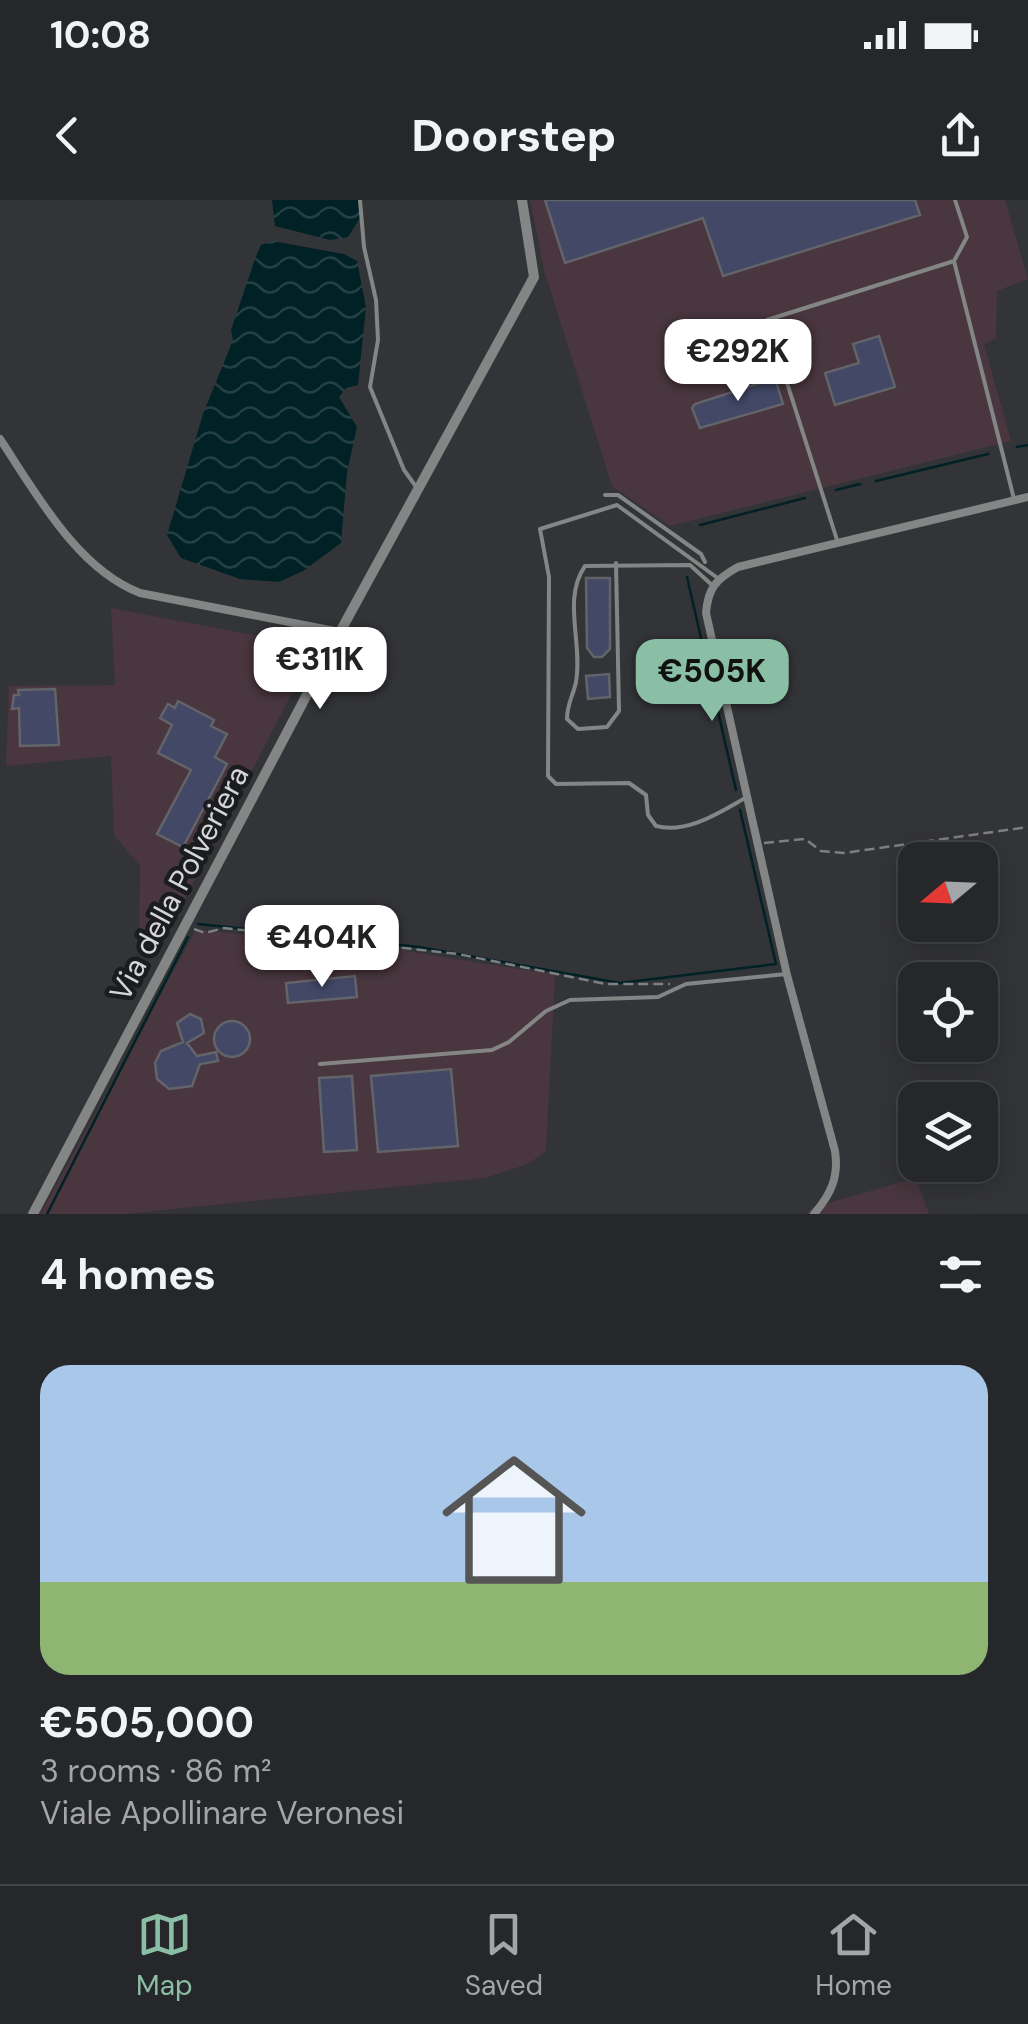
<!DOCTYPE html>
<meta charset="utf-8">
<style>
body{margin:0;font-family:"DM Sans",sans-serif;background:#323336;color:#f1f3f6;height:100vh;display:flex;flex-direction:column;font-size:38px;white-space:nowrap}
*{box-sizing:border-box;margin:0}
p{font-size:32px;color:#a4a5a8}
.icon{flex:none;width:55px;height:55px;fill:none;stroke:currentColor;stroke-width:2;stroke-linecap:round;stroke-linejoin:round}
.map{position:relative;height:1014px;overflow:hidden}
.panel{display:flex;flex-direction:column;background:#26272a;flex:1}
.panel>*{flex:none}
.needle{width:65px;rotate:251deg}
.fabs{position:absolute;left:898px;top:642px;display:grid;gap:20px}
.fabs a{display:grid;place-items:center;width:100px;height:100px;border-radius:20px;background:#26272a;box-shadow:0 5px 25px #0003,0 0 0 2px #424447;font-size:50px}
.price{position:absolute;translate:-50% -85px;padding:0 22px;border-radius:20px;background:#fff;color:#222;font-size:32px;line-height:65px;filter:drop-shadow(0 2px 5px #0008)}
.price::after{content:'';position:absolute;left:50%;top:60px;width:30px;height:22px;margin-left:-15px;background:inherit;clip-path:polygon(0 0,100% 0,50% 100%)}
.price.on{background:#8abfa5;color:#111}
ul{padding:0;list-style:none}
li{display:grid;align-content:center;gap:20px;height:530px;padding:0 40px}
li+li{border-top:2px solid #424447}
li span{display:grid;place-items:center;height:310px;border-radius:30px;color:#555}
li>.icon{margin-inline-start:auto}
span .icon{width:180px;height:180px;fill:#fffc;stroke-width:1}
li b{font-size:42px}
h2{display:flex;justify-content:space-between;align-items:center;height:120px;padding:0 40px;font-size:42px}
.status{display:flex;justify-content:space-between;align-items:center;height:70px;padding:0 50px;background:#26272a;direction:ltr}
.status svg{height:28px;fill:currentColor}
header{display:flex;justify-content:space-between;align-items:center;height:130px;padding:0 40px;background:#26272a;font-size:45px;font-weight:800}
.tab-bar{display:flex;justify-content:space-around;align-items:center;height:140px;border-top:2px solid #424447;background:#26272a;font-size:28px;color:#a4a5a8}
.tab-bar a{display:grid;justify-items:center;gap:5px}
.tab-bar .on{color:#8abfa5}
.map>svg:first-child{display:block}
.industrial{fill:#49363e}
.water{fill:url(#water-waves)}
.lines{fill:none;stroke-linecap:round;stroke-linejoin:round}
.stream{stroke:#002125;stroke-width:2.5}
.building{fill:#424866;stroke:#636469;stroke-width:2.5}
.path{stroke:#7e7f82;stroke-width:2.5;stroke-dasharray:10 5;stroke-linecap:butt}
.service{stroke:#838685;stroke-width:4}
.minor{stroke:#838685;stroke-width:8}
.tertiary{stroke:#838685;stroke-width:10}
.labels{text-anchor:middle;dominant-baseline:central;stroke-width:9;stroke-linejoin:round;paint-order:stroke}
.street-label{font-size:30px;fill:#d4d5d7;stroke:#1b1c1e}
</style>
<div class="status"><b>10:08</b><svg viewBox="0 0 49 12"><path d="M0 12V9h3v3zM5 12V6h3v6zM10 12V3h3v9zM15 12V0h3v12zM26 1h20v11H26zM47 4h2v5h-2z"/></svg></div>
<header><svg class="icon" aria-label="back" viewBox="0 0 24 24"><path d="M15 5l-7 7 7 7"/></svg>Doorstep<svg class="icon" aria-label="share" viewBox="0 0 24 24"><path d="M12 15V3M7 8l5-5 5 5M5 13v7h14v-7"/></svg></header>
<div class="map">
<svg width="1028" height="1014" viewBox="0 0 1028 1014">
<defs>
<pattern id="water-waves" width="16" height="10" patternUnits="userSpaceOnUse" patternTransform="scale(2.5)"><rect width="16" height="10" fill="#002125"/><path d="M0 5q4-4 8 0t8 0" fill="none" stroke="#244044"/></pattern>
</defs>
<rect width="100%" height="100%" fill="#333438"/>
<path class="industrial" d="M530,0H1005L1028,79L997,91L996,138L984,144L1011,241L670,326L612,286L544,70Z
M111,408L316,447L160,747L139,735L140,666L114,635L111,556L6,566L9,486L115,485Z
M196,730L389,748L555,775L546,951L528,964L485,978L124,1014H40Z
M916,978L929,1014H807L811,1008Z"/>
<path class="water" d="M272,0H358L360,18L348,37L330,40L275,26Z
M272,41L344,54L357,61L366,107L358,185L346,188L339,197L357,227L347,272L341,343L303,371L279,382L240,379L181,358L167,335L203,214L233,140L231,130L256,56L261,45Z"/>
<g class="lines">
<path class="stream" d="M1017,247L1028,245
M876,281L988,254
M836,290L860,284
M700,325L805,298
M687,377L736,590
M198,724L419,747L620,783L776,764L740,610
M47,1014L188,737"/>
</g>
<path class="building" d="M545,0H915L920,15L723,76L703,18L565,63Z
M879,136L895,187L835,205L825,173L859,163L853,144Z
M775,178L783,204L700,228L692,208L695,204Z
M586,378H610V449L602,457H594L587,448Z
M609,474L610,497L588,499L586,476Z
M55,489L59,545L20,546L19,508L12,509L14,495H19L18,490Z
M178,501L214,520L211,526L227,534L215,557L227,564L183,647L157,634L191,570L158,553L172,525L160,518L168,504L175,508Z
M355,776L357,797L288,803L286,783Z
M190,814L201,819L204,833L187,843L197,856L216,852L218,861L200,864L192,886L169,889L157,879L155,863L161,851L183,842L177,823Z
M214 839a18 18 0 1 1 36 0a18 18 0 1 1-36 0Z
M451,869L458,946L378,952L371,876Z
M352,876L357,950L324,952L319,878Z"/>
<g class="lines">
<path class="path" d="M764,643L805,639L821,651L844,653L1028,627
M194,729L205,733L224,728L458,754L606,784H670"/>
<path class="service" d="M360,0L364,47L376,100L378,140L370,187L404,270L417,288
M954,61L1014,299
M605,295H618L701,354L705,362
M838,343L767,120L954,61L967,37L955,0
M616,363L619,511L607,527L578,529L567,519C567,504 573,496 576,482C583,443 562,399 585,366L690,365L712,385
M719,379L617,305L540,329L549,377L548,576L556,584L629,583L646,595L648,615L656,626C688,634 720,612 747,597
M320,864L492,850L509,842L546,811L570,800L658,797L686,784L786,774"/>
<path class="minor" d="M0,239C36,293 77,369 140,393L340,432
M814,1014C831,994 839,977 835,951L787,775L706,413C708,388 716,379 738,367L1028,297"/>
<path class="tertiary" d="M33,1014L340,432L534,77L522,0"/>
</g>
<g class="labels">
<g class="street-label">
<text transform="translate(179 683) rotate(-62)">Via della Polveriera</text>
</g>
</g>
</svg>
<div class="fabs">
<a><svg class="needle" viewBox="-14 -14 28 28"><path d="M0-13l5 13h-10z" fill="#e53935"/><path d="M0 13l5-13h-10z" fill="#a4a5a8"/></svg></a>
<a><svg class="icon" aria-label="locate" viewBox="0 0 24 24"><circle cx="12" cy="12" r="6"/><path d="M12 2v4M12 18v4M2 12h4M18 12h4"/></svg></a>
<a><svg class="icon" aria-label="layers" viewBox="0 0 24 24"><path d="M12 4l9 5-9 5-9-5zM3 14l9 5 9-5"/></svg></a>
</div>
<b class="price" style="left:738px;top:204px">€292K</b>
<b class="price" style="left:320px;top:512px">€311K</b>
<b class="price on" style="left:712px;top:524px">€505K</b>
<b class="price" style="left:322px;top:790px">€404K</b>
</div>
<section class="panel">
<h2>4 homes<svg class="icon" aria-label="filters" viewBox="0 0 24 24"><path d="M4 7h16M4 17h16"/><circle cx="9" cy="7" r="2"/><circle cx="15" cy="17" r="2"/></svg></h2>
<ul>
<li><span style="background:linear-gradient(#a9c7e8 70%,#8fb573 0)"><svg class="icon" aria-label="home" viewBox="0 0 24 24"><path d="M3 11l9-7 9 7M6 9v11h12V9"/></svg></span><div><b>€505,000</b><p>3 rooms · 86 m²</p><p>Viale Apollinare Veronesi</p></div></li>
</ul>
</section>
<nav class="tab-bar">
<a class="on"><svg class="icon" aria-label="map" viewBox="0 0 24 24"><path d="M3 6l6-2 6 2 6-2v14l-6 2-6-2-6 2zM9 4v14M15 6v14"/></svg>Map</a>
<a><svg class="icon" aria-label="saved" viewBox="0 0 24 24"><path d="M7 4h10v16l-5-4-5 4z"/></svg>Saved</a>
<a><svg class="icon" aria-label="home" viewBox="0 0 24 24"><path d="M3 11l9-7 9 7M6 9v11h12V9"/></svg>Home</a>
</nav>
